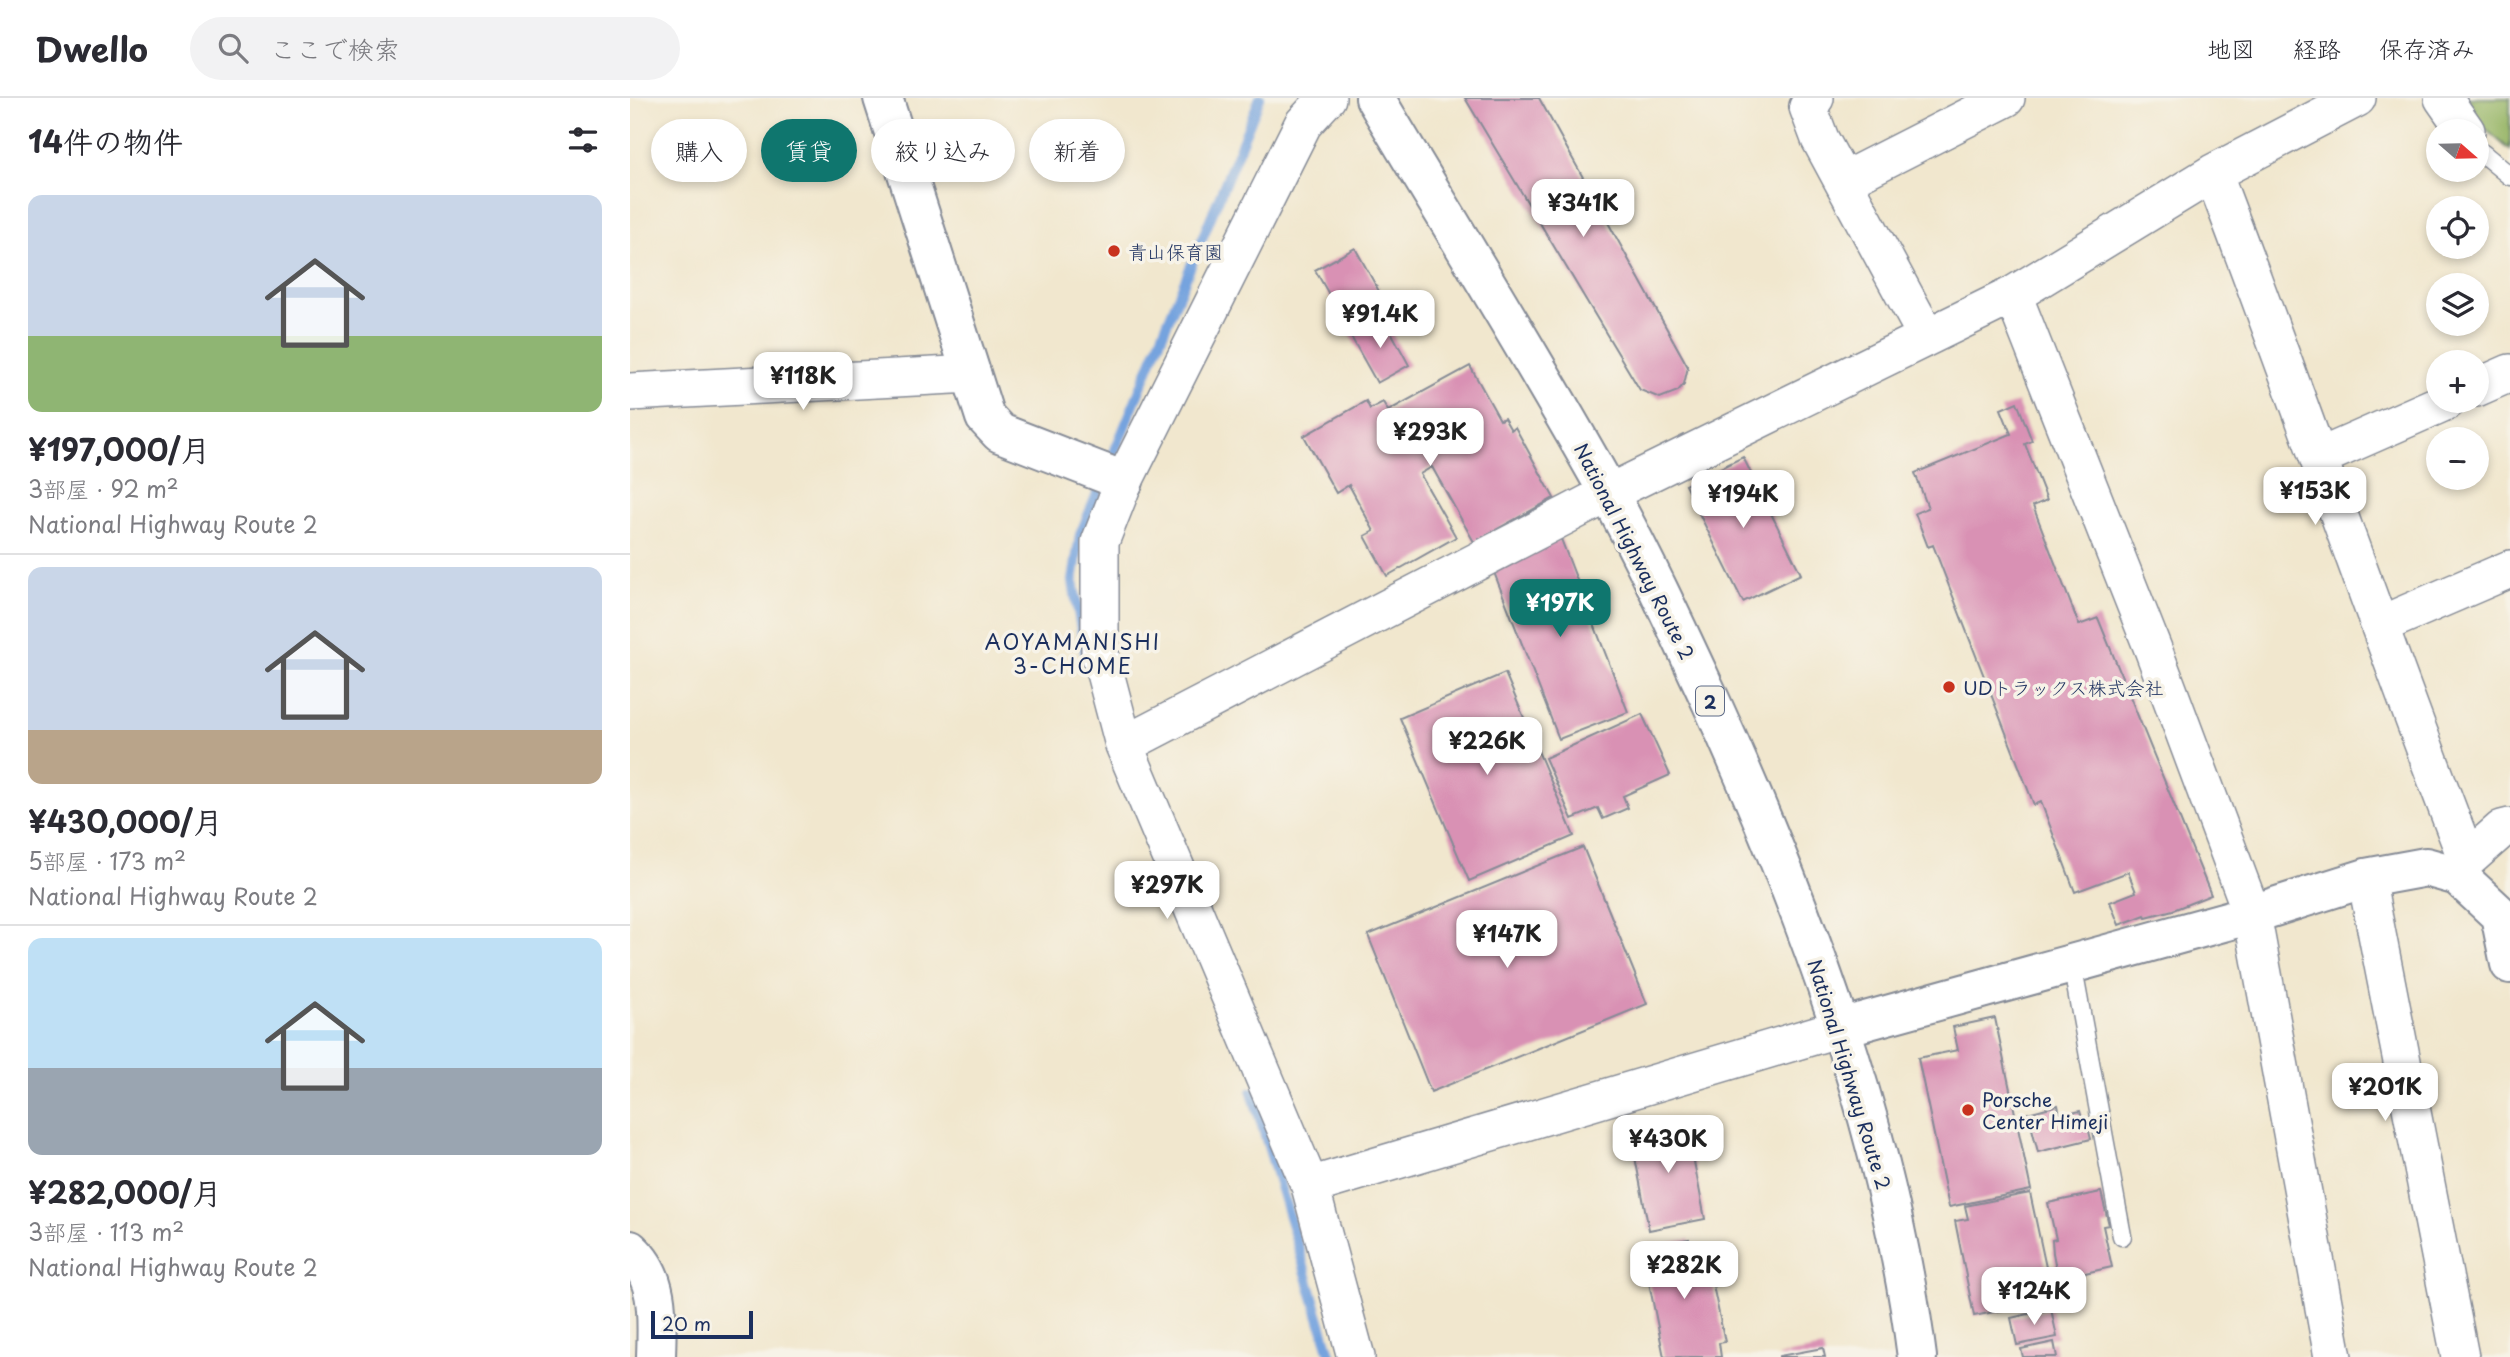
<!DOCTYPE html>
<html lang="ja">
<meta charset="utf-8">
<style>
body{margin:0;font-family:"Playpen Sans","Klee One",sans-serif;background:#f2f2f3;color:#2b2b33;height:100vh;display:flex;flex-direction:column;font-size:26px;white-space:nowrap}
*{box-sizing:border-box;margin:0}
p{font-size:23px;color:#7c7c81}
.icon{flex:none;width:38px;height:38px;fill:none;stroke:currentColor;stroke-width:2;stroke-linecap:round;stroke-linejoin:round}
.map{position:relative;flex:1;overflow:hidden}
.side{display:flex;flex-direction:column;background:#fff;width:630px}
.side>*{flex:none}
.top-card{position:absolute;left:21px;top:21px;width:665px;height:63px;display:flex;gap:14px}
.needle{width:46px;rotate:110deg}
.tools{position:absolute;left:1796px;top:21px;display:grid;gap:14px}
.tools a{display:grid;place-items:center;width:63px;height:63px;border-radius:50%;background:#fff;box-shadow:0 4px 10px #0003;font-size:35px}
.scale{position:absolute;left:21px;bottom:18px;width:102px;box-sizing:border-box;padding-left:7px;border:4px solid #1b2f5e;border-top:0;font-size:19px;line-height:24px;white-space:nowrap;color:#1b2f5e;-webkit-text-stroke:5px #f7f3e8;paint-order:stroke}
.price{position:absolute;translate:-50% -60px;padding:0 16px;border-radius:14px;background:#fff;color:#222;font-size:23px;line-height:46px;filter:drop-shadow(0 2px 4px #0008)}
.price::after{content:'';position:absolute;left:50%;top:42px;width:21px;height:16px;margin-left:-10px;background:inherit;clip-path:polygon(0 0,100% 0,50% 100%)}
.price.on{background:#0f766e;color:#fff}
ul{padding:0;list-style:none}
li{display:grid;align-content:center;gap:14px;height:371px;padding:0 28px}
li+li{border-top:2px solid #e1e1e2}
li span{display:grid;place-items:center;height:217px;border-radius:14px;color:#555}
li>.icon{margin-inline-start:auto}
span .icon{width:126px;height:126px;fill:#fffc;stroke-width:1}
li b{font-size:30px}
h2{display:flex;justify-content:space-between;align-items:center;height:84px;padding:0 28px;font-size:30px}
.pill{padding:0 24px;border-radius:32px;background:#fff;box-shadow:0 4px 10px #0003;font-size:24px;line-height:63px}
.pill.on{background:#0f766e;color:#fff}
header{display:flex;align-items:center;gap:42px;box-sizing:border-box;height:98px;padding:0 35px;background:#fff;border-bottom:2px solid #e1e1e2}
header strong{font-size:33px}
nav{display:flex;gap:38px;margin-inline-start:auto;font-size:24px}
.search{width:490px;height:63px;background:#f2f2f3;display:flex;align-items:center;gap:18px;box-sizing:border-box;padding:0 24px;border-radius:38px;color:#7c7c81;font-size:26px}
main{display:flex;flex:1;min-height:0}
.map>svg:first-child{display:block}
.forest{fill:#98b668;stroke:#5a7263;stroke-width:2}
.lines{fill:none;stroke-linecap:round;stroke-linejoin:round}
.stream{stroke:#75a3de;stroke-width:10}
.building{fill:#d991b4}
.lane-casing{stroke:#868b96;stroke-width:21}
.street-casing{stroke:#868b96;stroke-width:40}
.secondary-casing{stroke:#868b96;stroke-width:42}
.highway-casing{stroke:#868b96;stroke-width:42}
.lane{stroke:#fff;stroke-width:18}
.street{stroke:#fff;stroke-width:37}
.secondary{stroke:#fff;stroke-width:38}
.highway{stroke:#fff;stroke-width:38}
.poi-dot{fill:#c8321e;stroke:#f7f3e8;stroke-width:2.5}
.labels{text-anchor:middle;dominant-baseline:central;stroke-width:7;stroke-linejoin:round;paint-order:stroke}
.shield{fill:#f7f3e8;stroke:#5d6a87;stroke-width:2}
.shield-label{font-size:18px;font-weight:bold;fill:#1b2f5e}
.poi-label{font-size:19px;fill:#1b2f5e;stroke:#f7f3e8;text-anchor:start}
.street-label{font-size:19px;fill:#1b2f5e;stroke:#f7f3e8}
.neighbourhood-label{font-size:21px;letter-spacing:2px;fill:#1b2f5e;stroke:#f7f3e8}
</style>
<header>
<strong>Dwello</strong>
<div class="search"><svg class="icon" aria-label="search" viewBox="0 0 24 24"><circle cx="10" cy="10" r="6"/><path d="M15 15l6 6"/></svg>ここで検索</div>
<nav><a>地図</a><a>経路</a><a>保存済み</a></nav>
</header>
<main>
<section class="side">
<h2>14件の物件<svg class="icon" aria-label="filters" viewBox="0 0 24 24"><path d="M4 7h16M4 17h16"/><circle cx="9" cy="7" r="2"/><circle cx="15" cy="17" r="2"/></svg></h2>
<ul>
<li><span style="background:linear-gradient(#c9d6e8 65%,#8fb573 0)"><svg class="icon" aria-label="home" viewBox="0 0 24 24"><path d="M3 11l9-7 9 7M6 9v11h12V9"/></svg></span><div><b>¥197,000/月</b><p>3部屋 · 92 m²</p><p>National Highway Route 2</p></div></li>
<li><span style="background:linear-gradient(#c9d6e8 75%,#b9a48a 0)"><svg class="icon" aria-label="home" viewBox="0 0 24 24"><path d="M3 11l9-7 9 7M6 9v11h12V9"/></svg></span><div><b>¥430,000/月</b><p>5部屋 · 173 m²</p><p>National Highway Route 2</p></div></li>
<li><span style="background:linear-gradient(#bfe0f5 60%,#9aa5b1 0)"><svg class="icon" aria-label="home" viewBox="0 0 24 24"><path d="M3 11l9-7 9 7M6 9v11h12V9"/></svg></span><div><b>¥282,000/月</b><p>3部屋 · 113 m²</p><p>National Highway Route 2</p></div></li>
</ul>
</section>
<div class="map">
<svg width="1880" height="1259" viewBox="0 0 1880 1259">
<rect width="100%" height="100%" fill="#f7f3e8"/>
<filter id="ink" filterUnits="userSpaceOnUse"><feTurbulence type="fractalNoise" baseFrequency=".0143" numOctaves="2"/><feDisplacementMap in="SourceGraphic" scale="14" xChannelSelector="R" yChannelSelector="G"/><feConvolveMatrix kernelMatrix="1 2 1 2 8 2 1 2 1" color-interpolation-filters="sRGB"/></filter>
<filter id="wash" filterUnits="userSpaceOnUse"><feTurbulence type="fractalNoise" baseFrequency=".00686" numOctaves="4" result="noise"/><feDisplacementMap in="SourceGraphic" scale="28" xChannelSelector="R" yChannelSelector="G"/><feGaussianBlur stdDeviation="1.57" result="paint"/><feColorMatrix in="noise" values="0 0 0 0 0 0 0 0 0 0 0 0 0 0 0 0 0 1.4 0 .05"/><feComposite in="paint" operator="in"/></filter>
<g filter="url(#wash)">
<rect width="100%" height="100%" fill="#f1e7ce"/>
<path class="forest" d="M1831,0H1880V52L1847,24Z"/>
<g class="lines">
<path class="stream" d="M455,555L443,483L450,437L630,0
M622,994L701,1259"/>
</g>
<g id="blocks">
<path class="building" d="M835,0H909L1058,269L1054,286L1048,293L1030,300L1010,292Z
M725,150L755,204L716,226L685,172Z
M753,219L779,267L747,285L720,237Z
M840,268L870,322L874,320L881,332L885,329L924,400L844,444L802,369L790,376L826,439L757,478L735,438L744,433L719,387L706,395L674,338L736,303L740,311L753,304L758,313Z
M1387,304L1402,343L1395,346L1417,402L1403,408L1449,527L1468,520L1581,797L1543,812L1516,819L1515,817L1489,827L1480,804L1506,794L1498,774L1445,794L1411,704L1404,707L1303,447L1298,449L1285,415L1298,410L1285,375L1381,336L1371,311Z
M1113,359L1171,476L1113,504L1055,387Z
M931,441L998,614L929,641L862,469Z
M875,575L944,738L839,783L770,620Z
M1012,616L1040,677L993,698L998,710L973,721L968,710L942,721L915,660Z
M953,749L1017,906L801,994L738,837Z
M1365,920L1401,1092L1319,1109L1288,960L1328,952L1323,929Z
M1428,1007L1430,1018L1450,1013L1452,1020L1455,1019L1461,1041L1408,1054L1398,1015Z
M1056,1022L1075,1121L1019,1132L1000,1033Z
M1471,1094L1479,1127L1473,1128L1482,1169L1428,1181L1423,1155L1422,1142L1426,1141L1418,1105Z
M1400,1095L1423,1202L1344,1218L1325,1123L1338,1121L1335,1108Z
M1059,1141L1063,1162L1077,1159L1095,1244L1089,1245L1091,1259H1034L1012,1150Z
M1421,1211L1427,1239L1387,1247L1381,1220Z
M1424,1244L1427,1259H1393L1391,1251Z
M1193,1250L1195,1259H1149V1258Z"/>
</g>
</g>
<g filter="url(#ink)">
<use href="#blocks" fill-opacity="0" stroke="#868b96" stroke-width="2"/>
<g class="lines">
<g class="lane-casing">
<path id="lane" d="M1852,55L1880,78
M1442,866L1492,1138"/>
</g>
<g class="street-casing">
<path id="street" d="M697,0L673,26L494,383L470,444V556L494,647L680,1088L726,1259
M1185,0L1178,9L1190,41L1297,239
M1813,0L1836,33
M1583,75C1670,303 1749,534 1837,762L1872,731L1880,729
M1213,83L1376,0
M1383,197L1523,551L1622,816L1703,1259
M1846,290L1880,275
M0,294L342,276
M1690,359L1817,303
M1750,527L1880,471
M494,647L979,395L1383,197L1583,75L1727,0
M1736,780L1830,1259
M680,1088L1210,930"/>
</g>
<g class="secondary-casing">
<path id="secondary" d="M253,0L355,319L370,335L494,383
M1210,930L1622,816L1736,780L1796,769L1828,778L1870,817L1880,866
M0,1152C31,1180 27,1221 26,1259"/>
</g>
<g class="highway-casing">
<path id="highway" d="M745,0C823,131 904,261 978,394C1016,463 1049,535 1082,606C1176,813 1258,1032 1287,1259"/>
</g>
<use href="#lane" class="lane"/>
<use href="#street" class="street"/>
<use href="#secondary" class="secondary"/>
<use href="#highway" class="highway"/>
</g>
</g>
<g class="poi-dot">
<circle cx="484" cy="153" r="7"/>
<circle cx="1319" cy="589" r="7"/>
<circle cx="1338" cy="1012" r="7"/>
</g>
<g class="labels">
<rect class="shield" x="1066" y="588.5" width="28" height="29" rx="5"/>
<g class="shield-label">
<text x="1080" y="603">2</text>
</g>
<g class="poi-label">
<text x="498" y="153">青山保育園</text>
<text x="1333" y="589">UDトラックス株式会社</text>
<text x="1352" y="1001">Porsche<tspan x="1352" dy="22">Center Himeji</tspan></text>
</g>
<g class="street-label">
<text transform="translate(1005 453) rotate(63)">National Highway Route 2</text>
<text transform="translate(1220 976) rotate(73)">National Highway Route 2</text>
</g>
<g class="neighbourhood-label">
<text x="443" y="543">AOYAMANISHI<tspan x="443" dy="24">3-CHOME</tspan></text>
</g>
</g>
</svg>
<div class="tools">
<a><svg class="needle" viewBox="-14 -14 28 28"><path d="M0-13l5 13h-10z" fill="#e53935"/><path d="M0 13l5-13h-10z" fill="#7c7c81"/></svg></a>
<a><svg class="icon" aria-label="locate" viewBox="0 0 24 24"><circle cx="12" cy="12" r="6"/><path d="M12 2v4M12 18v4M2 12h4M18 12h4"/></svg></a>
<a><svg class="icon" aria-label="layers" viewBox="0 0 24 24"><path d="M12 4l9 5-9 5-9-5zM3 14l9 5 9-5"/></svg></a>
<a>+</a>
<a>−</a>
</div>
<div class="scale">20 m</div>
<b class="price" style="left:953px;top:141px">¥341K</b>
<b class="price" style="left:750px;top:252px">¥91.4K</b>
<b class="price" style="left:173px;top:314px">¥118K</b>
<b class="price" style="left:800px;top:370px">¥293K</b>
<b class="price" style="left:1685px;top:429px">¥153K</b>
<b class="price" style="left:1113px;top:432px">¥194K</b>
<b class="price on" style="left:930px;top:541px">¥197K</b>
<b class="price" style="left:857px;top:679px">¥226K</b>
<b class="price" style="left:537px;top:823px">¥297K</b>
<b class="price" style="left:877px;top:872px">¥147K</b>
<b class="price" style="left:1755px;top:1025px">¥201K</b>
<b class="price" style="left:1038px;top:1077px">¥430K</b>
<b class="price" style="left:1054px;top:1203px">¥282K</b>
<b class="price" style="left:1404px;top:1229px">¥124K</b>
<div class="top-card">
<a class="pill">購入</a>
<a class="pill on">賃貸</a>
<a class="pill">絞り込み</a>
<a class="pill">新着</a>
</div>
</div>
</main>
